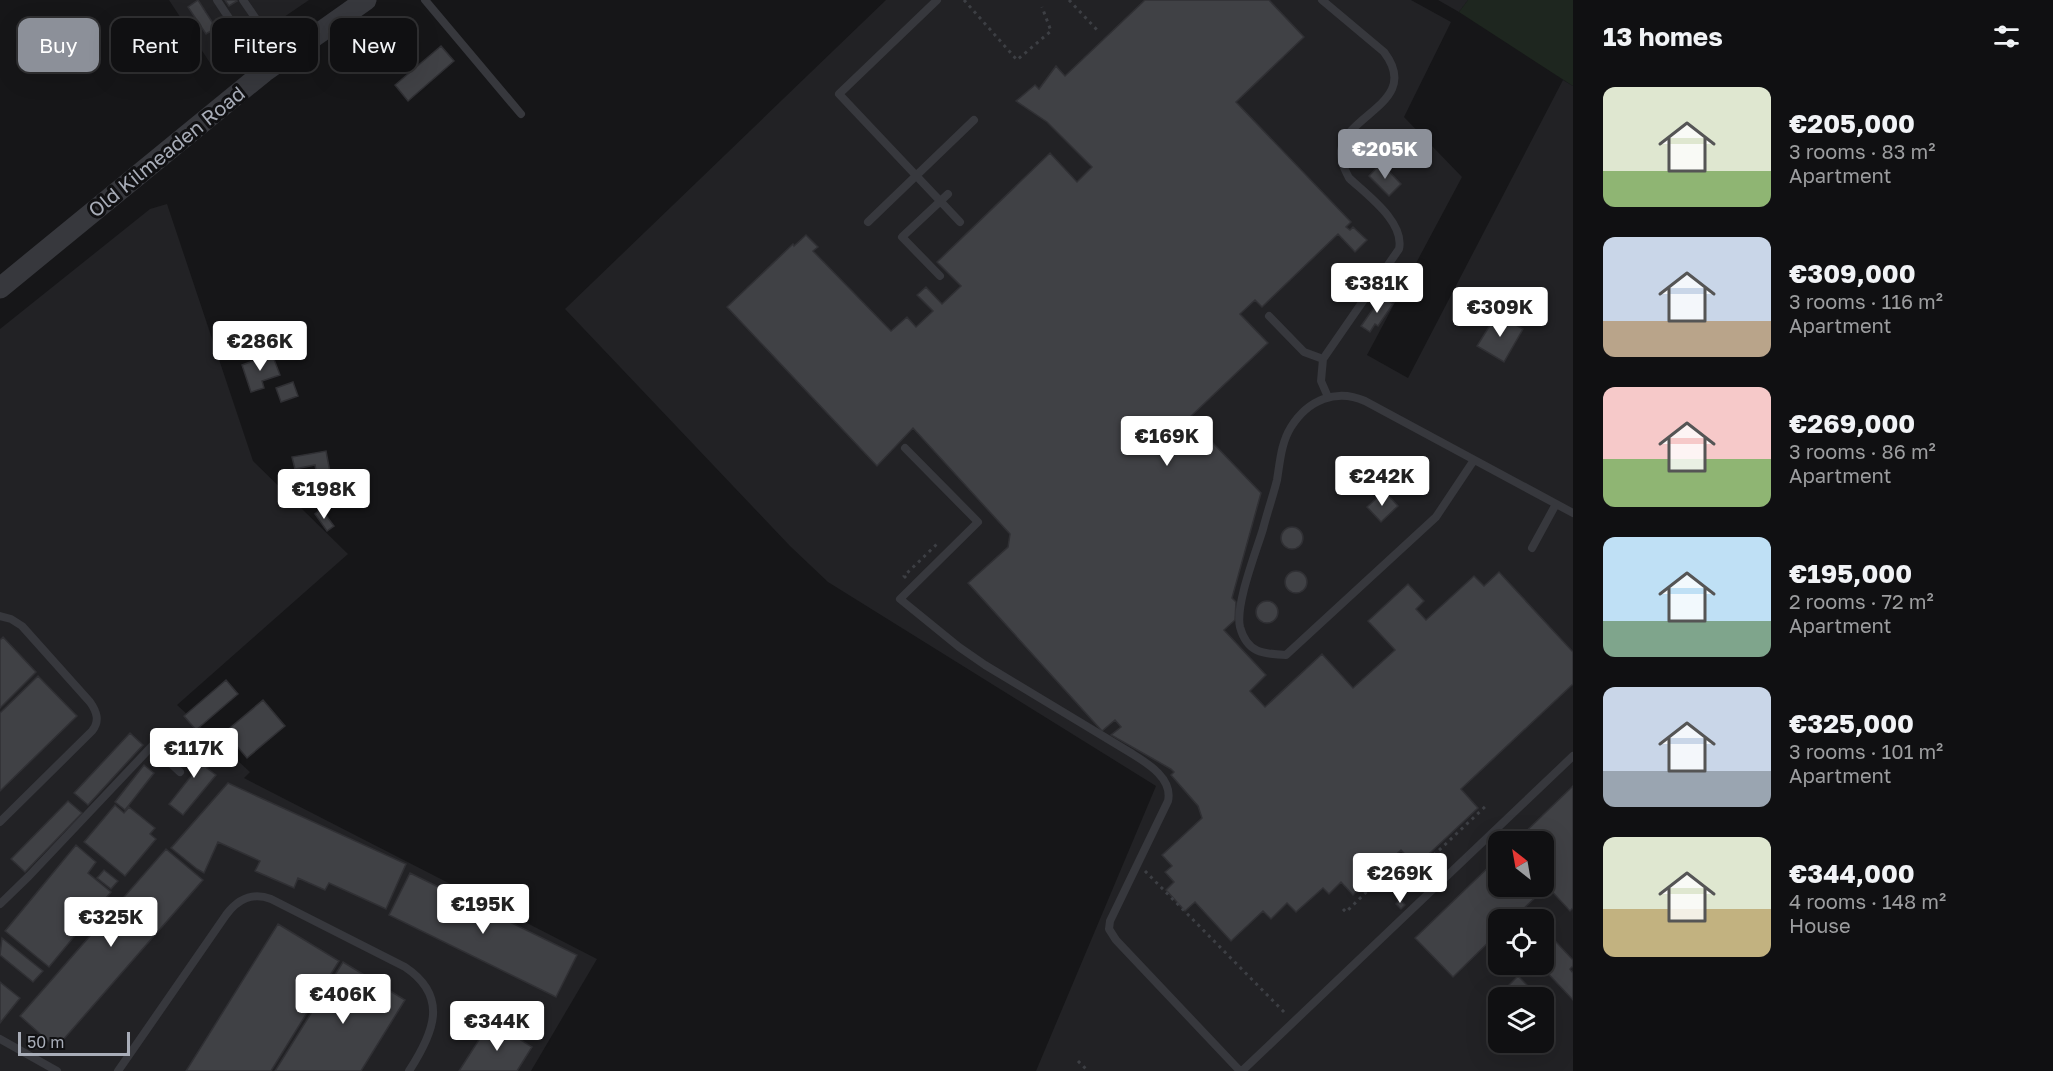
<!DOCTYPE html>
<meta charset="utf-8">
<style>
body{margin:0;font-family:"Golos Text",sans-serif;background:#1e1e20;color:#f1f3f6;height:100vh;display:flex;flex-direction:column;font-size:22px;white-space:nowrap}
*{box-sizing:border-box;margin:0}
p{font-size:20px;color:#9c9d9f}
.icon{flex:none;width:33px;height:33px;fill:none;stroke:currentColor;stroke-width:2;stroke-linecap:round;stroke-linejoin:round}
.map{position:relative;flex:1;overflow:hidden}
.drawer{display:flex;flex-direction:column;background:#101012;width:480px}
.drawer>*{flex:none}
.guide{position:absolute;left:18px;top:18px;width:570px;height:54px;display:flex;gap:12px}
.needle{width:39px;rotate:329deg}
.controls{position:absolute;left:1488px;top:831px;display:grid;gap:12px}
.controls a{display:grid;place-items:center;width:66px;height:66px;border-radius:12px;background:#101012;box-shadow:0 6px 24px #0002,0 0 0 2px #303032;font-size:30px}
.scale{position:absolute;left:18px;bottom:15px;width:112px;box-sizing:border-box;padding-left:6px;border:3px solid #a8adb8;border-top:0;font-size:16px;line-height:21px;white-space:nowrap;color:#a8adb8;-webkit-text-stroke:4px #111113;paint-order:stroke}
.price{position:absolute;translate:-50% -51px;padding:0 14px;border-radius:6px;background:#fff;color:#222;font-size:20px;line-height:39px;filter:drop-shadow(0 2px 3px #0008)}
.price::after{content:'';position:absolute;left:50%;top:36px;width:18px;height:14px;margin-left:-9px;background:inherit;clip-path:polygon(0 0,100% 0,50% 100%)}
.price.active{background:#8c9099;color:#fff}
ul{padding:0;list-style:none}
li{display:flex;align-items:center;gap:18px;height:150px;padding:0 30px}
li span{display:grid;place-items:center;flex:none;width:168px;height:120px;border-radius:12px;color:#555}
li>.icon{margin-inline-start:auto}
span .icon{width:72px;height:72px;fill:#fffc;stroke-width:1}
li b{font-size:26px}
h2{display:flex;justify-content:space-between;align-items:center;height:72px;padding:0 30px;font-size:26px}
.chip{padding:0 21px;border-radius:12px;background:#101012;box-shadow:0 6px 24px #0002,0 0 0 2px #303032;font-size:21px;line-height:54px}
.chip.active{background:#8c9099;color:#fff}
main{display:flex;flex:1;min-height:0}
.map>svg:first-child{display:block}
.built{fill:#222225;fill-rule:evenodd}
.green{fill:#1e261f}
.building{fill:#404145;stroke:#303034;stroke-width:1.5}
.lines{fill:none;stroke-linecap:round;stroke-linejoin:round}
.path{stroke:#3d3f44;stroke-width:3;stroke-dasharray:3 4.5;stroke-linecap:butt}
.service{stroke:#37383d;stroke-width:8}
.tertiary{stroke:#37383d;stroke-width:21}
.labels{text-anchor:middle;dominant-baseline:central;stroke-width:6;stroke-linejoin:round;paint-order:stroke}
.street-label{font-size:20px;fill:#a8adb8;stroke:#111113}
</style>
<main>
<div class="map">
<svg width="1573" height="1071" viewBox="0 0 1573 1071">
<rect width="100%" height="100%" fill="#161618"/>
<path class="built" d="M169,0H309L212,66Z
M886,0H1411L1451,22L1404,117L1462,177L1367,355L1408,378L1563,80L1573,86V1071H1036L1156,786L828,582L790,546L565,309ZM1498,842H1544V886H1498ZM1498,920H1544V964H1498ZM1498,998H1544V1042H1498Z
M1438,0H1468L1459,12Z
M167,204L253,461L348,554L177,705L250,772L244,778L597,959L531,1071H0V329L150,209Z"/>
<path class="green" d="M1468,0H1573V86L1459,12Z"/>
<path class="building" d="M198,0L216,28L206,34L188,7Z
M225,0H236L237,1L229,6Z
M1145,0H1269L1304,37L1236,102L1351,222L1346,227L1350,230L1353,227L1367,240L1355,252L1338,234L1262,307L1255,300L1240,314L1268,343L1189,418L1261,493L1232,598L1236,602L1235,620L1224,630L1266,675L1250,691L1265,707L1322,654L1353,688L1395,650L1368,621L1408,584L1424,601L1416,609L1426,620L1474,576L1484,586L1499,572L1573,652V684L1461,789L1478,808L1416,866L1401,850L1353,895L1341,882L1329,894L1323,888L1296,912L1287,903L1271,919L1263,911L1231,941L1195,902L1185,911L1166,890L1174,882L1165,872L1172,866L1162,855L1202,818L1198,806L1171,775L1174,772L1171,769L1111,735L1121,727L1115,720L1102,731L968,583L1008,547L1010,534L913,428L877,466L727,307L793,244L794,246L806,235L818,247L813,251L891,331L907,317L916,327L933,311L917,295L926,287L942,304L961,286L937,262L1050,153L1077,182L1092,167L1047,122L1016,101L1035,85L1039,89L1056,66L1065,76Z
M441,46L454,61L408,101L395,85Z
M1381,163L1401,184L1389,196L1369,176Z
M1382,296L1393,304L1378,326L1375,324L1370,332L1361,326Z
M1497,314L1523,329L1504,362L1477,346Z
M272,354L280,375L262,381L264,388L251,392L242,365Z
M293,382L298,396L281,402L276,388Z
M326,451L333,488L320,491L315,465L295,469L292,457Z
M1380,495L1384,498L1388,495L1398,506L1381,522L1367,507Z
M321,509L334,526L327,531L315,514Z
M1281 538a11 11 0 1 1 22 0a11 11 0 1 1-22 0Z
M1285 582a11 11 0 1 1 22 0a11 11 0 1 1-22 0Z
M1256 612a11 11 0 1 1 22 0a11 11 0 1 1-22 0Z
M3,637L36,672L0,708V640Z
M38,676L77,716L0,791V713Z
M226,680L238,694L196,730L184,716Z
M263,700L285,726L247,758L225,732Z
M130,733L143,745L88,805L74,793Z
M192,741L214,759L207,768L216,775L183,815L169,804L199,766L183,752Z
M144,765L154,773L125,810L115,802Z
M228,783L406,864L386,909L329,883L325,890L298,878L294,888L255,871L260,861L218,842L204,873L197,869L171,848Z
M1573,786V908L1570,911L1547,886L1512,920H1498V933L1453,977L1415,938L1498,858V886H1544V842H1515Z
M68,801L82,813L25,872L11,859Z
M115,805L124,813L129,807L155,828L150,834L156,839L125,876L84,842Z
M76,845L96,862L88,873L111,892L49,967L5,931Z
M166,849L203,880L56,1048L20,1016Z
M104,870L118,881L111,889L97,878Z
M410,873L577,955L556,997L389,915Z
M1400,899L1405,905L1401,909L1396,904Z
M278,924L339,961L271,1071H186Z
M1544,929L1573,960V966L1570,969L1573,973V1000L1539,964H1544Z
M2,938L43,971L33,982L0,955Z
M1498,954V964H1515L1511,972L1504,974L1495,969L1493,961Z
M343,962L405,1000L361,1071H275Z
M1518,976L1527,985L1513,998L1505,989Z
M0,982L20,998L0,1023Z
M491,1021L532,1047L517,1071H459Z"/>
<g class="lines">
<path class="path" d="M964,0L1017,60L1051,31L1042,7
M1069,0L1098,31
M906,578L904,576L938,543
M1145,871L1286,1014
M1343,909L1346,912L1403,856L1417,871L1488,804
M1078,1061L1088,1071"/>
<path class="service" d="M217,0L264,71
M243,0L283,58
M425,0L521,114
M937,0L839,94L960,222
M1322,0L1384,52C1422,102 1345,114 1341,151C1340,161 1345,170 1349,178C1367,195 1405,222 1399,249L1323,359L1321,381L1328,397
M868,222L974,120
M940,276L902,237L948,194
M1269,316L1304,352L1323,359
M905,448L978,522L900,599L959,647L985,665L1131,753C1147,763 1173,778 1168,801L1110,921L1109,929L1116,940L1240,1071
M1474,460L1436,517L1286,655C1263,654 1247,653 1240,627C1235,605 1256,552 1263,529C1267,513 1273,496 1277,480C1280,462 1281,443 1291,427C1308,400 1336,388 1365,401L1573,513
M1532,548L1556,504
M0,616L11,619L22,626L90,702C97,712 100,721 92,731L0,822
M0,904L29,876L152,746L180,772
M0,1039L57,1071
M118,1071L226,915C238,899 252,892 271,899L405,967C450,997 433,1034 409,1071
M1242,1071L1573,756"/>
<path class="tertiary" d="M0,288L264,72L366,0"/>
</g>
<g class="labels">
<g class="street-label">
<text transform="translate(166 151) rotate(-39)">Old Kilmeaden Road</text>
</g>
</g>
</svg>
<div class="controls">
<a><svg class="needle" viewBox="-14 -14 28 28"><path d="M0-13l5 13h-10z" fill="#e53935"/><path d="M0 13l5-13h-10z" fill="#9c9d9f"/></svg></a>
<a><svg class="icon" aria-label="locate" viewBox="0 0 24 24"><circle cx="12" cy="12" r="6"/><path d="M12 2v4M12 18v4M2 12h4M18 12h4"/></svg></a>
<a><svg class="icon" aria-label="layers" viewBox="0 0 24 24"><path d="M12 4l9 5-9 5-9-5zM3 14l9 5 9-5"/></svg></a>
</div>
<div class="scale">50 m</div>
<b class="price active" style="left:1385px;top:180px">€205K</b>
<b class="price" style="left:1377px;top:314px">€381K</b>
<b class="price" style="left:1500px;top:338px">€309K</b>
<b class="price" style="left:260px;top:372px">€286K</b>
<b class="price" style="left:1167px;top:467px">€169K</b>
<b class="price" style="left:1382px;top:507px">€242K</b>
<b class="price" style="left:324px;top:520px">€198K</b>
<b class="price" style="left:194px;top:779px">€117K</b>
<b class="price" style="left:1400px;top:904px">€269K</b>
<b class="price" style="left:483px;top:935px">€195K</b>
<b class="price" style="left:111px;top:948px">€325K</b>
<b class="price" style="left:343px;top:1025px">€406K</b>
<b class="price" style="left:497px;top:1052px">€344K</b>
<div class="guide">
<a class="chip active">Buy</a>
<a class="chip">Rent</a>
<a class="chip">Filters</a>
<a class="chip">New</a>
</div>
</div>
<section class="drawer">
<h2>13 homes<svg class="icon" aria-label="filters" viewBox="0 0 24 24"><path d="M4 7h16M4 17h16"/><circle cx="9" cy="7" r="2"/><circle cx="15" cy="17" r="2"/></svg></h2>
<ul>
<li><span style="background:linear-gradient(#dfe7d0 70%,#8fb573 0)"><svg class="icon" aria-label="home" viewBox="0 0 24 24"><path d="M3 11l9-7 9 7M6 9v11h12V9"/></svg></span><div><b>€205,000</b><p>3 rooms · 83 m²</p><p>Apartment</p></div></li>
<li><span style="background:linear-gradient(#c9d6e8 70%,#b9a48a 0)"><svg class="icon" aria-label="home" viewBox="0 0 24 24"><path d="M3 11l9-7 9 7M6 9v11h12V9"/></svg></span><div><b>€309,000</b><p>3 rooms · 116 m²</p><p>Apartment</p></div></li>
<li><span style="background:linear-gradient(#f6c9c9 60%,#8fb573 0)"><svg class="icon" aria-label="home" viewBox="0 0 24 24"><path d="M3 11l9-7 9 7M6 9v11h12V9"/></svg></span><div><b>€269,000</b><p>3 rooms · 86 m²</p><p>Apartment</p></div></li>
<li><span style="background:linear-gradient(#bfe0f5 70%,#7fa58c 0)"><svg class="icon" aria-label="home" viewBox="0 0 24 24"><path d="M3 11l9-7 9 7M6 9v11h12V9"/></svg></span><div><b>€195,000</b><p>2 rooms · 72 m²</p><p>Apartment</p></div></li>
<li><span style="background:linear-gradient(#c9d6e8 70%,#9aa5b1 0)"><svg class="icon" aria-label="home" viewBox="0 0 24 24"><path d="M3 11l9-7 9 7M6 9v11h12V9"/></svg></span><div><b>€325,000</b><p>3 rooms · 101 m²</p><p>Apartment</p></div></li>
<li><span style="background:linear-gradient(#dfe7d0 60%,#c2b280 0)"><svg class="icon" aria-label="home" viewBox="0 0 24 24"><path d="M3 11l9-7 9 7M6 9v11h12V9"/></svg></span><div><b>€344,000</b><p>4 rooms · 148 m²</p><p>House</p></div></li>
</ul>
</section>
</main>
